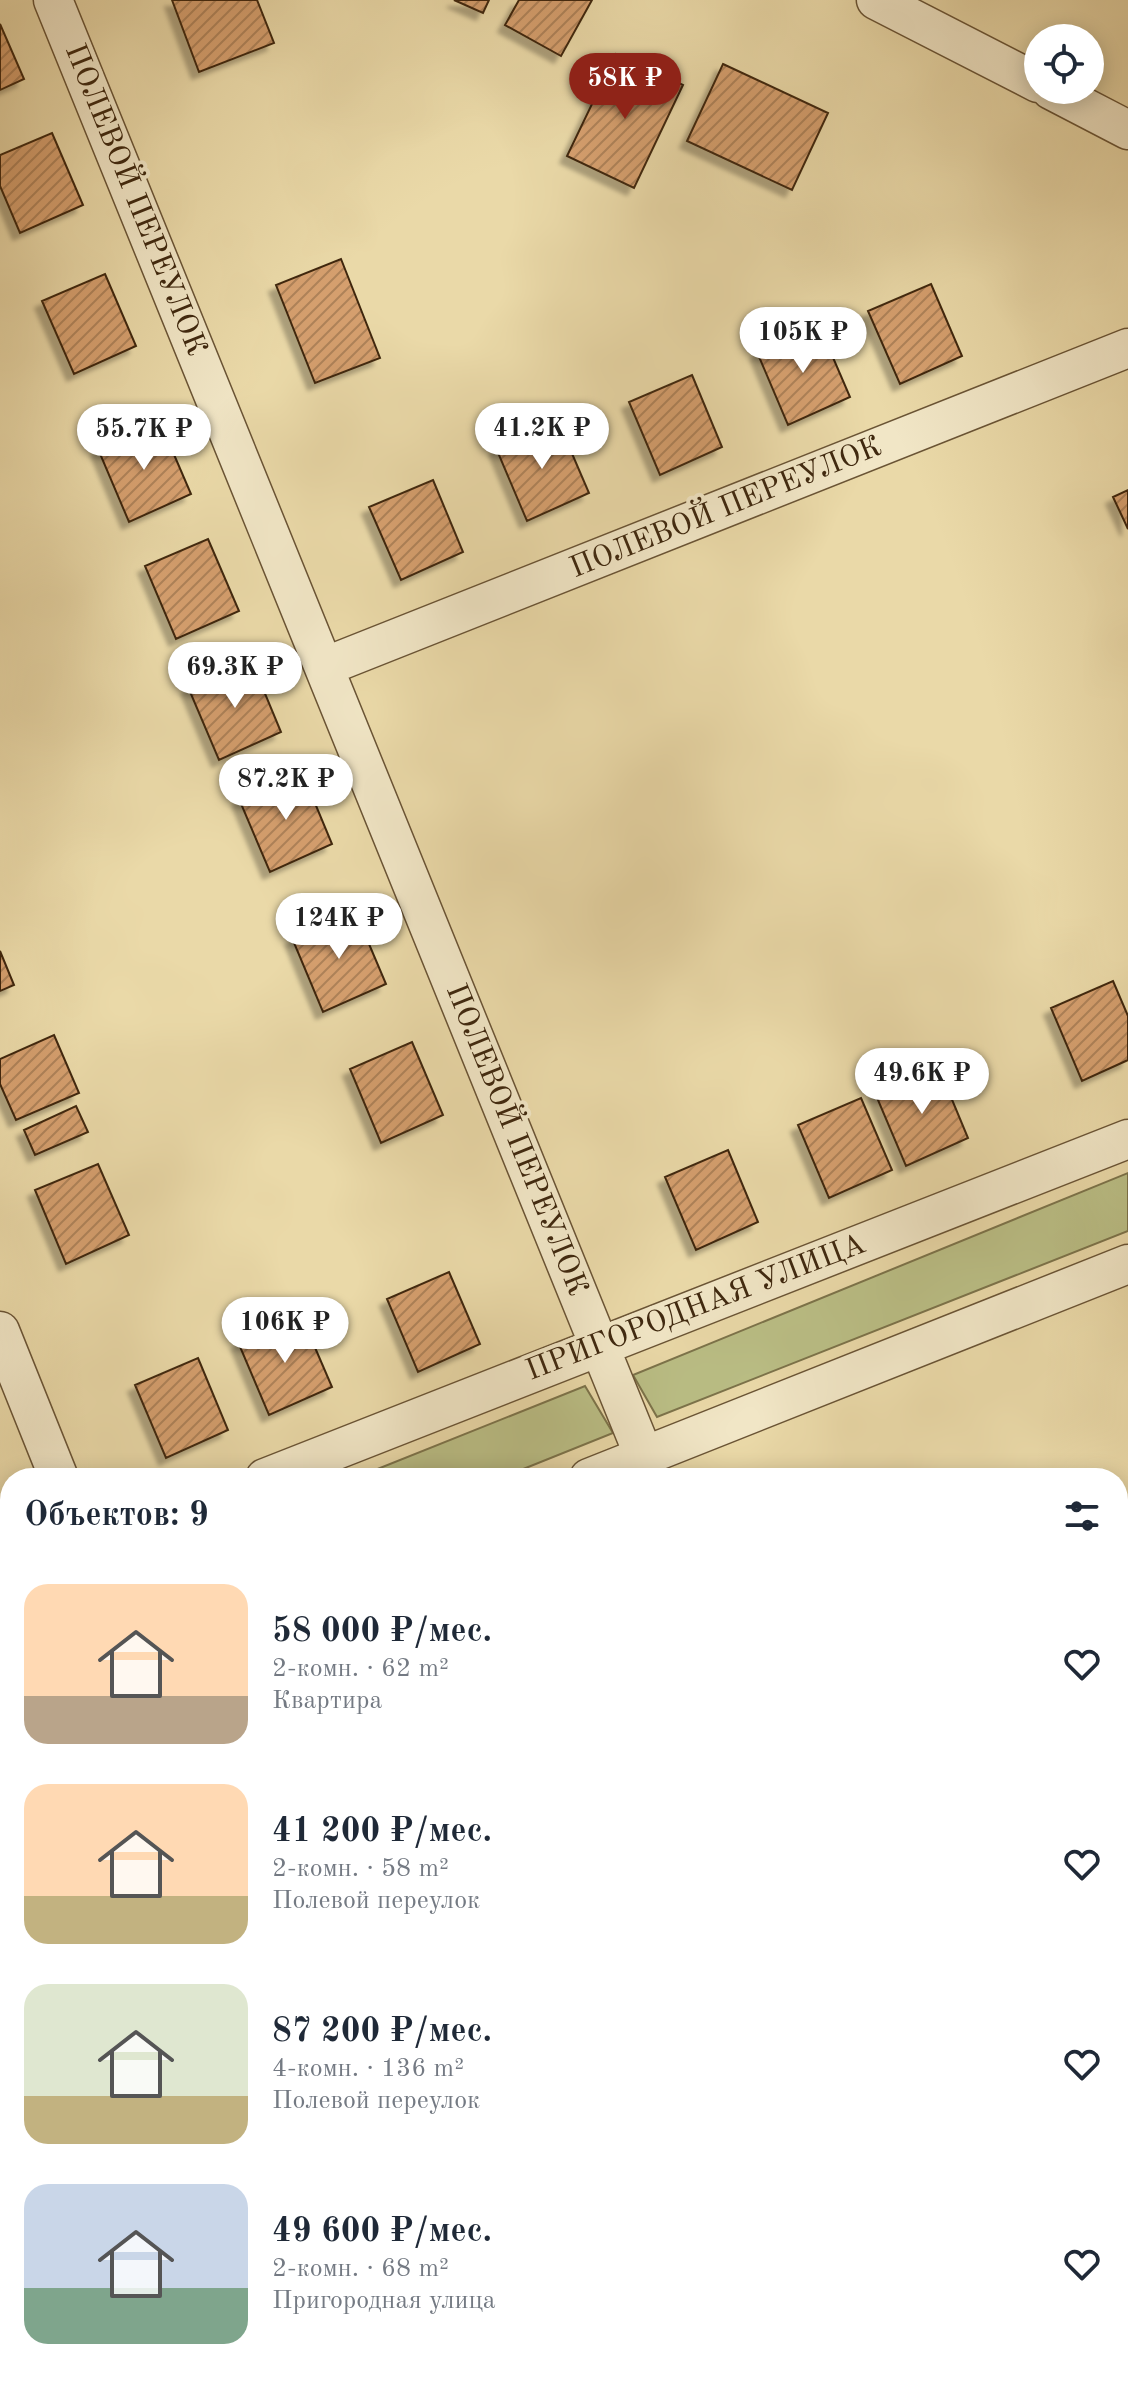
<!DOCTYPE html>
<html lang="ru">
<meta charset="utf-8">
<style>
body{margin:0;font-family:"Old Standard TT",serif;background:#f6f6f7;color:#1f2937;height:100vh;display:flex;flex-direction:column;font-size:30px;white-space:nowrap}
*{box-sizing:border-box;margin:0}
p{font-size:26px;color:#747a83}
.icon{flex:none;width:44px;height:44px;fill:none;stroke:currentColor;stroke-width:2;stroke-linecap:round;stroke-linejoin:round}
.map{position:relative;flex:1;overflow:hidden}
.drawer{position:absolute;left:0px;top:1468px;width:1128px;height:914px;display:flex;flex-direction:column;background:#fff;border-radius:32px 32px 0 0;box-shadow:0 4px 20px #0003}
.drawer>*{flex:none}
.fabs{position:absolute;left:1024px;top:24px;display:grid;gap:16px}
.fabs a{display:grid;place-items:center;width:80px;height:80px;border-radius:50%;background:#fff;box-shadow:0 4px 20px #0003;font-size:40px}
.price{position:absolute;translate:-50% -68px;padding:0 18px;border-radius:28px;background:#fff;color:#222;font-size:26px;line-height:52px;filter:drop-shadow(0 2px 4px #0008)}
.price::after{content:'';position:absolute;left:50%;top:48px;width:24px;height:18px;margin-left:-12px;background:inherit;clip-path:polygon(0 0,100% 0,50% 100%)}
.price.current{background:#8f2418;color:#fff}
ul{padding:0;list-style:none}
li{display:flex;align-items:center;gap:24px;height:200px;padding:0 24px}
li span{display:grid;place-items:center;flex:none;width:224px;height:160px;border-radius:24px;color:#555}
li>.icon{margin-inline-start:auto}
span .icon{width:96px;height:96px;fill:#fffc;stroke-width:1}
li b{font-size:34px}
h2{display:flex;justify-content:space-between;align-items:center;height:96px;padding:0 24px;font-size:34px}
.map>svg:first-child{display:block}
.green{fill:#babe85;stroke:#7c734a;stroke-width:2}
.building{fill:url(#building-hatch);stroke:#3f280f;stroke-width:2;filter:url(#shadow)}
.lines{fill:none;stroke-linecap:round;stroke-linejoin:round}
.minor-casing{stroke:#6a5435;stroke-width:41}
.minor{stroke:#f1e6c6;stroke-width:38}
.labels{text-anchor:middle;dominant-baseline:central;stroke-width:8;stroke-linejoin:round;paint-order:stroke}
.street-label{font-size:30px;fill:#3f280f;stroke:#f1e6c6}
</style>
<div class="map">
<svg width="1128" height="2381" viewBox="0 0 1128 2381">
<defs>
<pattern id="building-hatch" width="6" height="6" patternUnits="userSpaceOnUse" patternTransform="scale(2)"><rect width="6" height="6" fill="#d59f6e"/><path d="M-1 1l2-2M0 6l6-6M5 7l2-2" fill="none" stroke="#ae8259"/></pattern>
<filter id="shadow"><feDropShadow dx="-7" dy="7" stdDeviation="2" flood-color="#0004"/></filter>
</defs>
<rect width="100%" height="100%" fill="#ead9a8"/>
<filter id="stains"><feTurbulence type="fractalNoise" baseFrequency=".0025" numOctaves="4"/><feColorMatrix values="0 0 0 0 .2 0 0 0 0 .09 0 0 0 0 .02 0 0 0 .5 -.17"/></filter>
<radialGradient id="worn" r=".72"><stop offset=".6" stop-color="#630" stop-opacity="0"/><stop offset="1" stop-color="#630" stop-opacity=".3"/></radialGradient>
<path class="green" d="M1128,1173V1231L657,1417L633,1375Z
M585,1386L613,1433L501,1478H355Z"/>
<path class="building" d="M172,0H257L274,43L199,72Z
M454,0H489L483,13Z
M519,0H592L561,56L505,25Z
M0,24L24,79L0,90Z
M616,54L683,85L634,188L567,156Z
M723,64L828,113L792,190L687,141Z
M52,133L83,205L20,233L0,186V155Z
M341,259L380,358L315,383L276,285Z
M105,274L136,346L74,374L42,301Z
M931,284L962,356L900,384L868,311Z
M819,325L850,397L788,425L757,352Z
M692,375L722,447L660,475L629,402Z
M558,421L589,493L527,521L496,448Z
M160,422L191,494L129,522L98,449Z
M433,480L463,552L401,580L369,507Z
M1128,490V529L1113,497Z
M208,539L239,611L176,639L145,566Z
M251,660L281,732L219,760L188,687Z
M302,772L332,844L270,872L239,799Z
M355,911L386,984L323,1012L292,938Z
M0,951L14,985L0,991Z
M1113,981L1128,1016V1060L1082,1081L1051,1008Z
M54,1035L79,1093L16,1120L0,1084V1059Z
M412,1042L443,1115L381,1143L350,1069Z
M938,1066L968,1138L906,1166L875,1093Z
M861,1098L892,1170L829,1198L798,1125Z
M76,1106L88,1132L35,1155L24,1130Z
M728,1150L758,1222L696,1250L665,1177Z
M98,1164L129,1235L66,1264L35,1190Z
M449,1272L480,1344L418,1372L387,1299Z
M301,1315L332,1387L269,1415L238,1342Z
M198,1358L228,1430L166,1458L135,1385Z"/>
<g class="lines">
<g class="minor-casing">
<path id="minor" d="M53,0L644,1456
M876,0L1038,83
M1051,90L1128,130
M324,667L1128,348
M0,1331L59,1478
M265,1478L1128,1139
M589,1478L1128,1264
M0,1583L10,1579
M0,1711L10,1707"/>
</g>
<use href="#minor" class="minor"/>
</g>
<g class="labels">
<g class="street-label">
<text transform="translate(135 200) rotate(68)">ПОЛЕВОЙ ПЕРЕУЛОК</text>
<text transform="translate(726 508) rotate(-22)">ПОЛЕВОЙ ПЕРЕУЛОК</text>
<text transform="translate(516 1140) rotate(68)">ПОЛЕВОЙ ПЕРЕУЛОК</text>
<text transform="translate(696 1308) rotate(-21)">ПРИГОРОДНАЯ УЛИЦА</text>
</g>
</g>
<rect width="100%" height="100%" filter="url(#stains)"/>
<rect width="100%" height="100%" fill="url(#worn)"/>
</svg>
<div class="fabs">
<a><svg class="icon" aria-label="locate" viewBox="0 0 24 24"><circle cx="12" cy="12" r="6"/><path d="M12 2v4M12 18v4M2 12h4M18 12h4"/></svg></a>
</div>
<b class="price current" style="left:625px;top:121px">58K ₽</b>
<b class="price" style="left:803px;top:375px">105K ₽</b>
<b class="price" style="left:542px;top:471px">41.2K ₽</b>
<b class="price" style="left:144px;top:472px">55.7K ₽</b>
<b class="price" style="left:235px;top:710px">69.3K ₽</b>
<b class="price" style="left:286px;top:822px">87.2K ₽</b>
<b class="price" style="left:339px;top:961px">124K ₽</b>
<b class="price" style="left:922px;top:1116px">49.6K ₽</b>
<b class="price" style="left:285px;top:1365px">106K ₽</b>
<section class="drawer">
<h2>Объектов: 9<svg class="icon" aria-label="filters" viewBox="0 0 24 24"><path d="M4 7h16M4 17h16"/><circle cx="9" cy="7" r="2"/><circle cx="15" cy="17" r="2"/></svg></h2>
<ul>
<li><span style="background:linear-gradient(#ffd9b3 70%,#b9a48a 0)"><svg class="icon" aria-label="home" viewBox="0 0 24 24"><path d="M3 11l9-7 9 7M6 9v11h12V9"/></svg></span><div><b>58 000 ₽/мес.</b><p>2-комн. · 62 m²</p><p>Квартира</p></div><svg class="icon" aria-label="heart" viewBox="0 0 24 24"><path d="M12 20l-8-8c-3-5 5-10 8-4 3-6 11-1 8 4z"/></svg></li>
<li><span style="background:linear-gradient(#ffd9b3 70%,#c2b280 0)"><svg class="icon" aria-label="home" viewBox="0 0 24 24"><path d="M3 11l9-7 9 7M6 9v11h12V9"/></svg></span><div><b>41 200 ₽/мес.</b><p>2-комн. · 58 m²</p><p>Полевой переулок</p></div><svg class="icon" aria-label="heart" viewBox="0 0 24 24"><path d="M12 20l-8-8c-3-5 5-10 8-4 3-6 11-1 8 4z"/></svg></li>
<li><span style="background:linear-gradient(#dfe7d0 70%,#c2b280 0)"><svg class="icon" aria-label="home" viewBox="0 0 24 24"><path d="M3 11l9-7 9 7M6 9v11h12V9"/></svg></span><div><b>87 200 ₽/мес.</b><p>4-комн. · 136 m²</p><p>Полевой переулок</p></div><svg class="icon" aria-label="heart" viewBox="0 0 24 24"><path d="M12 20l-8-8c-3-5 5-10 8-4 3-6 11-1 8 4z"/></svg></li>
<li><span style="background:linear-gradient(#c9d6e8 65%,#7fa58c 0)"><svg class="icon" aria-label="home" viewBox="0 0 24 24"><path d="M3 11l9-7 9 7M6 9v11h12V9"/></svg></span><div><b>49 600 ₽/мес.</b><p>2-комн. · 68 m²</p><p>Пригородная улица</p></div><svg class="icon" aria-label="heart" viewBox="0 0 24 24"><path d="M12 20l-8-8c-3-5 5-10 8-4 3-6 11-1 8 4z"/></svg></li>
</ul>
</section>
</div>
